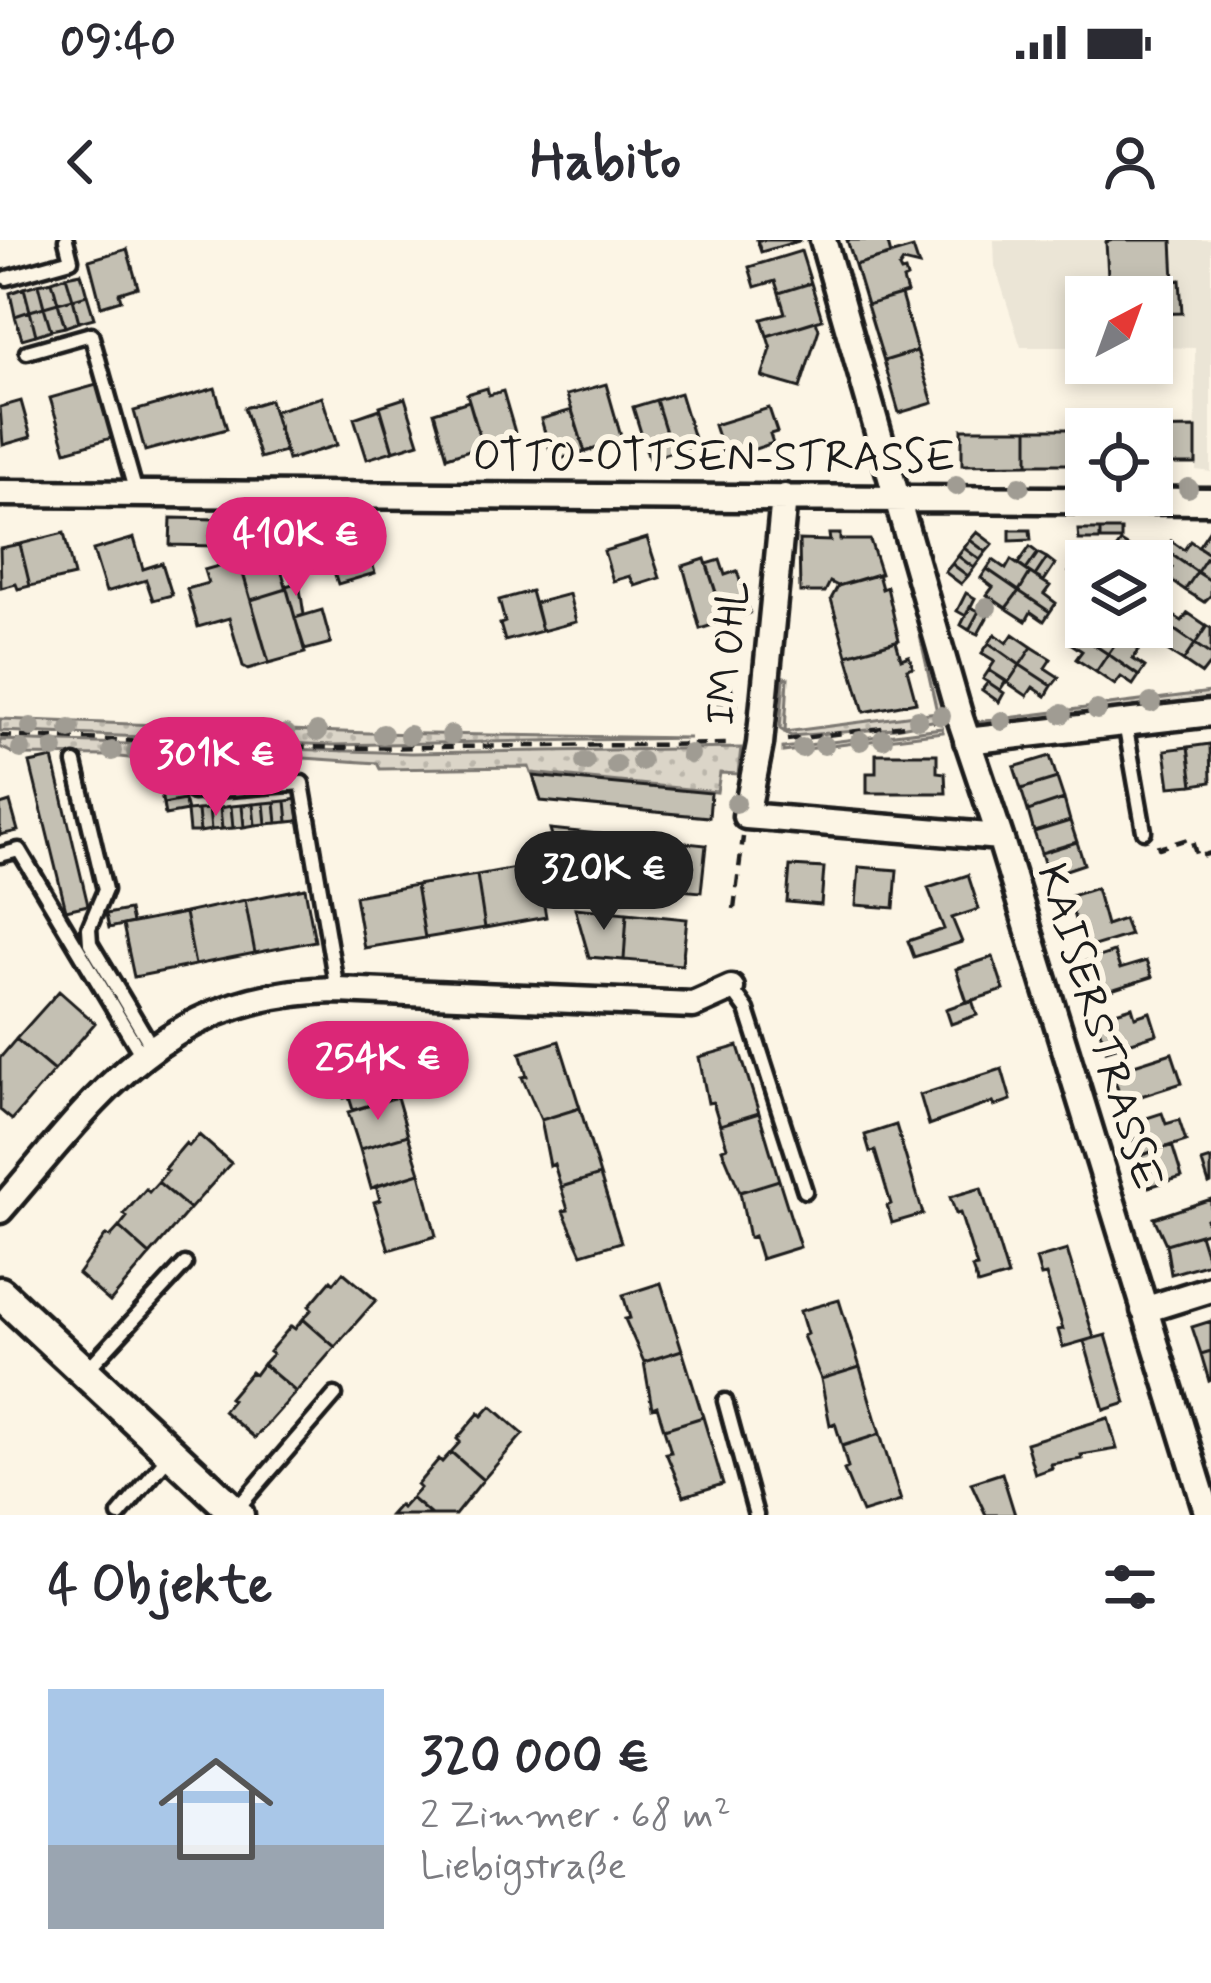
<!DOCTYPE html>
<html lang="de">
<meta charset="utf-8">
<style>
body{margin:0;font-family:Mynerve,sans-serif;background:#f2f2f3;color:#2b2b33;height:100vh;display:flex;flex-direction:column;font-size:45px;white-space:nowrap}
*{box-sizing:border-box;margin:0}
p{font-size:39px;color:#7c7c81}
.icon{flex:none;width:66px;height:66px;fill:none;stroke:currentColor;stroke-width:2;stroke-linecap:round;stroke-linejoin:round}
.map{position:relative;height:1275px;overflow:hidden}
.side{display:flex;flex-direction:column;background:#fff;flex:1}
.side>*{flex:none}
.needle{width:78px;rotate:41deg}
.tools{position:absolute;left:1065px;top:36px;display:grid;gap:24px}
.tools a{display:grid;place-items:center;width:108px;height:108px;border-radius:0px;background:#fff;box-shadow:0 6px 18px #0003;font-size:60px}
.price{position:absolute;translate:-50% -102px;padding:0 27px;border-radius:42px;background:#db2777;color:#fff;font-size:39px;line-height:78px;filter:drop-shadow(0 3px 6px #0008)}
.price::after{content:'';position:absolute;left:50%;top:72px;width:36px;height:27px;margin-left:-18px;background:inherit;clip-path:polygon(0 0,100% 0,50% 100%)}
.price.current{background:#222;color:#fff}
ul{padding:0;list-style:none}
li{display:flex;align-items:center;gap:36px;height:300px;padding:0 48px}
li+li{border-top:3px solid #e1e1e2}
li span{display:grid;place-items:center;flex:none;width:336px;height:240px;border-radius:0px;color:#555}
li>.icon{margin-inline-start:auto}
span .icon{width:144px;height:144px;fill:#fffc;stroke-width:1}
li b{font-size:51px}
h2{display:flex;justify-content:space-between;align-items:center;height:144px;padding:0 48px;font-size:51px}
.status{display:flex;justify-content:space-between;align-items:center;height:84px;padding:0 60px;background:#fff;direction:ltr}
.status svg{height:33px;fill:currentColor}
header{display:flex;justify-content:space-between;align-items:center;height:156px;padding:0 48px;background:#fff;font-size:54px;font-weight:800}
.map>svg:first-child{display:block}
.built{fill:#ebe5d6}
.green{fill:url(#green-dots);stroke:#7c7872;stroke-width:3}
.building{fill:#c4c0b3;stroke:#1c1c1c;stroke-width:3}
.lines{fill:none;stroke-linecap:round;stroke-linejoin:round}
.service-casing{stroke:#1c1c1c;stroke-width:21}
.minor-casing{stroke:#1c1c1c;stroke-width:33}
.tertiary-casing{stroke:#1c1c1c;stroke-width:39}
.path{stroke:#1c1c1c;stroke-width:4.5;stroke-dasharray:12 9;stroke-linecap:butt}
.service{stroke:#fcf5e5;stroke-width:12}
.minor{stroke:#fcf5e5;stroke-width:24}
.tertiary{stroke:#fcf5e5;stroke-width:30}
.tree{fill:#a09c93}
.labels{text-anchor:middle;dominant-baseline:central;stroke-width:12;stroke-linejoin:round;paint-order:stroke}
.street-label{font-size:42px;fill:#1c1c1c;stroke:#fcf5e5}
</style>
<div class="status"><b>09:40</b><svg viewBox="0 0 49 12"><path d="M0 12V9h3v3zM5 12V6h3v6zM10 12V3h3v9zM15 12V0h3v12zM26 1h20v11H26zM47 4h2v5h-2z"/></svg></div>
<header><svg class="icon" aria-label="back" viewBox="0 0 24 24"><path d="M15 5l-7 7 7 7"/></svg>Habito<svg class="icon" aria-label="person" viewBox="0 0 24 24"><circle cx="12" cy="8" r="4"/><path d="M4 21q1-7 8-7t8 7"/></svg></header>
<div class="map">
<svg width="1211" height="1275" viewBox="0 0 1211 1275">
<defs>
<pattern id="green-dots" width="8" height="8" patternUnits="userSpaceOnUse" patternTransform="scale(3)"><rect width="8" height="8" fill="#dbd5c8"/><path d="M2 2h.1M6 6h.1" fill="none" stroke="#bbb6ab" stroke-width="1.8" stroke-linecap="round"/></pattern>
</defs>
<rect width="100%" height="100%" fill="#fcf5e5"/>
<filter id="ink" filterUnits="userSpaceOnUse"><feTurbulence type="fractalNoise" baseFrequency=".00833" numOctaves="2"/><feDisplacementMap in="SourceGraphic" scale="24" xChannelSelector="R" yChannelSelector="G"/><feConvolveMatrix kernelMatrix="1 2 1 2 8 2 1 2 1" color-interpolation-filters="sRGB"/></filter>
<g filter="url(#ink)">
<path class="built" d="M994,0H1211V232L1196,230L1195,108L1152,107V57H1086V107H1021L995,26Z"/>
<path class="green" d="M902,315L953,477L895,488L791,496L780,489L784,437L788,438L785,492L937,472Z
M1211,452V458L964,490L961,484Z
M0,479L369,493L690,498L333,505L0,491Z
M942,488L943,492L783,512V508Z
M0,500L411,513L741,508L738,534L720,533L717,552L531,533L529,527L380,529L377,523L230,513L222,528L110,516L17,515L0,507Z"/>
<path class="building" d="M757,0H798L799,1L761,12Z
M847,0H887L891,15L855,25Z
M1113,0H1172L1174,41L1180,40L1182,73L1152,74V57H1115L1114,36H1108L1106,2Z
M913,8L919,26L903,22L899,28L901,32L905,31L907,38L903,40L907,53L867,65L855,25Z
M127,9L138,47L119,53L121,60L101,66L89,20Z
M801,11L811,43L779,53L775,41L755,47L749,27Z
M81,33L87,55L73,59L66,36Z
M66,36L73,59L58,63L52,41Z
M52,41L58,63L44,67L38,44Z
M811,43L822,79L767,96L762,79L785,73L779,53Z
M38,44L44,67L30,71L24,48Z
M24,48L30,71L15,76L10,53Z
M87,55L94,78L79,82L73,59Z
M901,55L917,111L884,121L867,65Z
M73,59L79,82L65,87L58,63Z
M58,63L65,87L51,90L44,67Z
M44,67L51,90L36,95L30,71Z
M30,71L36,95L22,99L15,76Z
M816,81L819,89L800,148L762,137L771,109L767,96Z
M917,111L933,163L899,173L884,121Z
M100,144L115,197L66,211L50,158Z
M606,144L622,200L585,212L567,155Z
M215,148L227,189L145,211L134,171Z
M487,148L489,155L503,151L516,196L483,207L467,154Z
M680,153L696,205L672,212L656,160Z
M322,157L337,205L288,220L274,171Z
M405,158L419,203L393,211L380,166Z
M270,160L285,211L260,218L244,168Z
M656,160L672,212L649,219L633,167Z
M21,161L31,197L3,205L0,167Z
M469,161L482,206L447,217L434,172Z
M769,168L777,192L770,194L773,203L725,219L714,185Z
M380,169L393,211L367,219L354,178Z
M572,170L585,212L553,221L541,179Z
M1196,188V224H1152V189H1138Z
M962,189H1028V224L962,225Z
M1028,189H1082V224H1028Z
M1082,189H1138H1086V224H1082Z
M171,278L215,279L214,306L170,305Z
M1210,289L1211,306L1207,312L1198,307Z
M1010,290H1030L1031,300L1010,301Z
M1078,290H1100V300H1079Z
M1100,290H1121V300H1100Z
M977,292L993,304L986,312L970,300Z
M64,293L74,336L30,346L20,304Z
M829,294H840V300H870L881,334L838,346L830,342L825,352H800L799,300L830,301Z
M364,295L375,333L338,344L326,307Z
M134,298L143,329L162,323L172,355L153,360L146,340L106,352L93,310Z
M647,298L660,338L635,346L630,336L613,341L604,311Z
M970,300L986,312L980,320L964,308Z
M1171,301L1184,310L1190,301L1209,314L1197,332L1165,310Z
M1121,302L1129,307L1120,321H1112L1109,319Z
M20,304L30,346L18,349L16,344L1,348L0,308Z
M1030,307L1038,313L1026,330L1018,324Z
M964,308L980,320L974,328L958,316Z
M275,310L287,349L251,360L239,320Z
M1165,310L1197,332L1185,350L1166,337L1172,328L1158,320Z
M1038,313L1047,318L1035,336L1026,330Z
M1209,314L1211,315V341L1197,332Z
M958,316L974,328L968,336L952,324Z
M1047,318L1055,324L1044,341L1035,336Z
M705,319L725,381L700,389L683,326Z
M239,320L269,423L248,429L243,426L229,378L198,387L187,349L208,343L204,330Z
M720,320L725,335L737,331L750,373L725,381L707,324Z
M993,320L1006,329L1011,320L1030,333L1019,351L987,329Z
M1075,323L1086,330V356L1076,350L1082,341L1069,332Z
M952,324L968,336L961,344L945,332Z
M987,329L1019,351L1006,368L987,355L993,347L981,338Z
M1197,332L1211,341V355L1204,362L1185,350Z
M1030,333L1050,346L1044,354L1056,363L1050,372L1019,351Z
M878,334L882,349L887,347L899,400L847,415L831,359L838,346Z
M299,342L304,375L295,378L286,346Z
M287,349L305,413L269,423L251,360Z
M531,351L542,391L505,401L500,384L505,382L499,360Z
M1019,351L1050,372L1044,381L1031,372L1026,381L1006,368Z
M966,353L975,358L966,376L957,371Z
M569,354L576,382L542,391L535,363Z
M970,367L979,371L969,390L961,385Z
M322,370L331,403L305,410L295,378Z
M979,371L988,376L978,394L969,390Z
M1169,373L1182,381L1188,373L1207,386L1195,404L1163,382Z
M1163,382L1195,404L1183,421L1164,409L1170,400L1157,391Z
M1082,384L1095,393L1099,387H1105L1120,397L1108,414L1076,393Z
M1207,386L1211,388V415L1195,404Z
M1076,393L1108,414L1096,432L1076,419L1082,411L1070,403Z
M995,394L1007,403L1013,394L1032,407L1020,425L989,403Z
M1120,397L1139,410L1133,419L1145,427L1139,436L1108,414Z
M896,401L901,419L909,416L913,427L907,429L916,462L864,472L847,415Z
M989,403L1020,425L1008,443L989,430L995,421L982,413Z
M1195,404L1211,415V428L1208,426L1202,434L1183,421Z
M1032,407L1051,419L1045,428L1059,437L1052,446L1020,425Z
M1108,414L1139,436L1133,445L1121,437L1115,445L1096,432Z
M1020,425L1052,446L1046,456L1033,447L1027,456L1008,443Z
M989,430L1006,441L1000,450L983,439Z
M988,442L1004,453L999,462L982,450Z
M730,443L737,465L715,472L708,450Z
M1210,504L1211,542L1193,545L1188,507Z
M1188,507L1193,545L1170,547L1165,510Z
M876,514H937V532L945,533L946,553H867V533H876Z
M1050,516L1057,538L1021,549L1014,527Z
M53,518L88,665L66,670L30,523Z
M533,536L711,553L709,577L541,561Z
M180,538L182,549L161,553L159,542Z
M1057,538L1064,559L1028,571L1021,549Z
M182,549L184,560L163,564L161,553Z
M297,559L299,581L288,582L286,561Z
M1064,559L1070,581L1034,592L1028,571Z
M184,560L187,571L165,575L163,564Z
M286,561L288,582L277,583L275,562Z
M10,562L18,591L0,595V565Z
M275,562L277,583L266,584L264,563Z
M264,563L266,584L255,585L253,564Z
M253,564L255,585L244,587L242,565Z
M242,565L244,587L233,588L231,566Z
M231,566L233,588L222,589L220,568Z
M220,568L222,589L211,590L209,569Z
M209,569L211,590L200,592L198,570Z
M198,570L200,592H189L187,571Z
M1070,581L1077,602L1041,613L1034,592Z
M550,589L706,605L701,652L565,640Z
M1077,602L1084,624L1048,636L1041,613Z
M537,624L546,677L485,688L477,635Z
M790,626L824,628L821,665L787,662Z
M859,627L897,630L894,668L856,665Z
M477,635L485,688L425,698L416,645Z
M968,635L979,669L952,678L962,702L914,717L908,701L944,689L928,648Z
M416,645L425,698L364,708L355,656Z
M305,648L315,701L255,713L245,660Z
M1096,648L1106,685L1124,679L1130,695L1084,709L1068,657Z
M245,660L255,713L195,725L185,673Z
M575,668L627,673L624,720L589,717Z
M129,670L132,683L109,688L106,674Z
M185,673L195,725L134,737L123,685Z
M627,673L687,679L682,725L624,720Z
M1114,712L1120,729L1146,721L1152,737L1089,757L1078,724Z
M993,717L1004,750L967,762L956,729Z
M59,751L95,783L54,831L16,799Z
M972,760L977,775L951,784L946,769Z
M1132,767L1135,777L1150,772L1157,794L1106,810L1096,778Z
M378,796L397,857L353,870L349,857L344,858L330,811Z
M16,799L54,831L12,880L0,870V818Z
M559,801L580,868L541,880L522,837L527,836L520,813Z
M738,806L759,873L720,885L713,862L708,863L699,817Z
M1172,813L1182,843L1122,862L1112,832Z
M1002,829L1011,860L994,866L993,862L929,885L920,855Z
M397,857L408,895L360,909L348,872Z
M580,868L600,935L561,947L554,924L550,926L541,880Z
M759,873L779,940L740,952L722,909L727,907L720,885Z
M1162,873L1166,884L1179,880L1186,901L1139,916L1128,884Z
M896,885L923,974L892,983L887,966L891,964L875,911L870,912L865,895Z
M199,895L231,923L190,969L158,942L167,931L164,929L186,903L189,906Z
M408,895L420,933L371,948L360,909Z
M1172,905L1182,937L1149,947L1139,916Z
M1211,919V943L1209,944L1202,922Z
M420,933L436,996L389,1010L374,962L380,960L376,946Z
M600,935L621,1002L582,1014L563,971L568,970L561,947Z
M779,940L800,1007L761,1019L754,996L749,998L740,952Z
M158,942L190,969L150,1015L119,987L127,977L124,974L146,949L149,952Z
M981,948L1008,1036L978,1045L972,1028L977,1027L960,973L956,974L950,957Z
M1211,959V977L1206,979L1210,991L1166,1004L1154,978Z
M119,987L150,1015L110,1062L78,1034L106,995L110,997Z
M1200,994L1209,1023L1171,1034L1166,1004Z
M1067,1010L1094,1098L1063,1107L1058,1090L1063,1089L1046,1035L1041,1036L1036,1019Z
M343,1032L376,1060L335,1107L303,1079L312,1069L309,1066L331,1040L334,1043Z
M661,1043L682,1110L644,1122L625,1079L630,1078L623,1055Z
M839,1060L860,1127L821,1139L803,1096L807,1094L800,1071Z
M303,1079L335,1107L296,1152L263,1124L272,1114L269,1112L291,1086L295,1089Z
M1211,1081V1111L1201,1114L1192,1087Z
M1106,1095L1126,1163L1104,1170L1084,1101Z
M682,1110L703,1177L664,1189L657,1166L652,1168L644,1122Z
M1211,1111V1140L1209,1141L1201,1114Z
M263,1124L296,1152L255,1198L223,1171L232,1160L229,1158L251,1132L255,1135Z
M860,1127L880,1194L842,1206L835,1183L830,1185L821,1139Z
M491,1166L523,1194L483,1240L451,1212L460,1202L457,1199L479,1173L482,1176Z
M703,1177L723,1244L684,1256L666,1213L671,1212L664,1189Z
M1108,1178L1117,1209L1081,1215L1082,1219L1051,1224L1052,1228L1035,1234L1026,1203Z
M880,1194L901,1261L862,1273L844,1230L848,1228L842,1206Z
M451,1212L483,1240L455,1275H431L411,1258L420,1248L417,1245L439,1219L442,1222Z
M1002,1233L1015,1275H986L971,1243Z
M411,1258L431,1275H390L399,1265L402,1268Z"/>
<g class="lines">
<g class="service-casing">
<path id="service" d="M7,38L71,20L66,0
M27,112L91,94L136,253
M1125,483L1144,591
M75,523L105,650L89,688L90,703L152,807
M193,552L302,543L337,750
M0,615L19,610L141,814
M731,748L747,770L805,951
M84,1133L185,1024
M725,1161L756,1275
M234,1272L335,1155
M119,1275L170,1215"/>
</g>
<g class="minor-casing">
<path id="minor" d="M823,0L960,478L1000,597L1208,1275
M0,253L1211,261
M784,257L760,504L746,576L1000,597
M967,501L1211,473
M0,970C102,852 165,753 337,750L693,765L731,748
M1144,1070L1211,1049"/>
</g>
<g class="tertiary-casing">
<path id="tertiary" d="M0,1053L238,1275"/>
</g>
<path class="path" d="M0,496L339,508L734,504
M787,500L937,481
M1158,604L1159,608L1191,598L1197,617L1211,613
M734,669L743,597"/>
<use href="#service" class="service"/>
<use href="#minor" class="minor"/>
<use href="#tertiary" class="tertiary"/>
</g>
<g class="tree">
<circle cx="956" cy="246" r="10"/>
<circle cx="1020" cy="246" r="10"/>
<circle cx="1188" cy="248" r="10"/>
<circle cx="987" cy="367" r="10"/>
<circle cx="1151" cy="463" r="10"/>
<circle cx="1097" cy="470" r="10"/>
<circle cx="1062" cy="474" r="10"/>
<circle cx="941" cy="476" r="10"/>
<circle cx="918" cy="479" r="10"/>
<circle cx="1002" cy="481" r="10"/>
<circle cx="31" cy="487" r="10"/>
<circle cx="70" cy="489" r="10"/>
<circle cx="317" cy="492" r="10"/>
<circle cx="286" cy="494" r="10"/>
<circle cx="383" cy="494" r="10"/>
<circle cx="409" cy="495" r="10"/>
<circle cx="451" cy="495" r="10"/>
<circle cx="883" cy="499" r="10"/>
<circle cx="860" cy="501" r="10"/>
<circle cx="824" cy="505" r="10"/>
<circle cx="802" cy="508" r="10"/>
<circle cx="21" cy="509" r="10"/>
<circle cx="54" cy="509" r="10"/>
<circle cx="112" cy="511" r="10"/>
<circle cx="136" cy="512" r="10"/>
<circle cx="690" cy="514" r="10"/>
<circle cx="196" cy="516" r="10"/>
<circle cx="641" cy="521" r="10"/>
<circle cx="585" cy="522" r="10"/>
<circle cx="616" cy="525" r="10"/>
<circle cx="736" cy="563" r="10"/>
</g>
</g>
<g class="labels">
<g class="street-label">
<text x="714" y="218">OTTO-OTTSEN-STRASSE</text>
<text transform="translate(729 413) rotate(-84)">IM OHL</text>
<text transform="translate(1098 787) rotate(73)">KAISERSTRASSE</text>
</g>
</g>
</svg>
<div class="tools">
<a><svg class="needle" viewBox="-14 -14 28 28"><path d="M0-13l5 13h-10z" fill="#e53935"/><path d="M0 13l5-13h-10z" fill="#7c7c81"/></svg></a>
<a><svg class="icon" aria-label="locate" viewBox="0 0 24 24"><circle cx="12" cy="12" r="6"/><path d="M12 2v4M12 18v4M2 12h4M18 12h4"/></svg></a>
<a><svg class="icon" aria-label="layers" viewBox="0 0 24 24"><path d="M12 4l9 5-9 5-9-5zM3 14l9 5 9-5"/></svg></a>
</div>
<b class="price" style="left:296px;top:359px">410K €</b>
<b class="price" style="left:216px;top:579px">301K €</b>
<b class="price current" style="left:604px;top:693px">320K €</b>
<b class="price" style="left:378px;top:883px">254K €</b>
</div>
<section class="side">
<h2>4 Objekte<svg class="icon" aria-label="filters" viewBox="0 0 24 24"><path d="M4 7h16M4 17h16"/><circle cx="9" cy="7" r="2"/><circle cx="15" cy="17" r="2"/></svg></h2>
<ul>
<li><span style="background:linear-gradient(#a9c7e8 65%,#9aa5b1 0)"><svg class="icon" aria-label="home" viewBox="0 0 24 24"><path d="M3 11l9-7 9 7M6 9v11h12V9"/></svg></span><div><b>320 000 €</b><p>2 Zimmer · 68 m²</p><p>Liebigstraße</p></div></li>
</ul>
</section>
